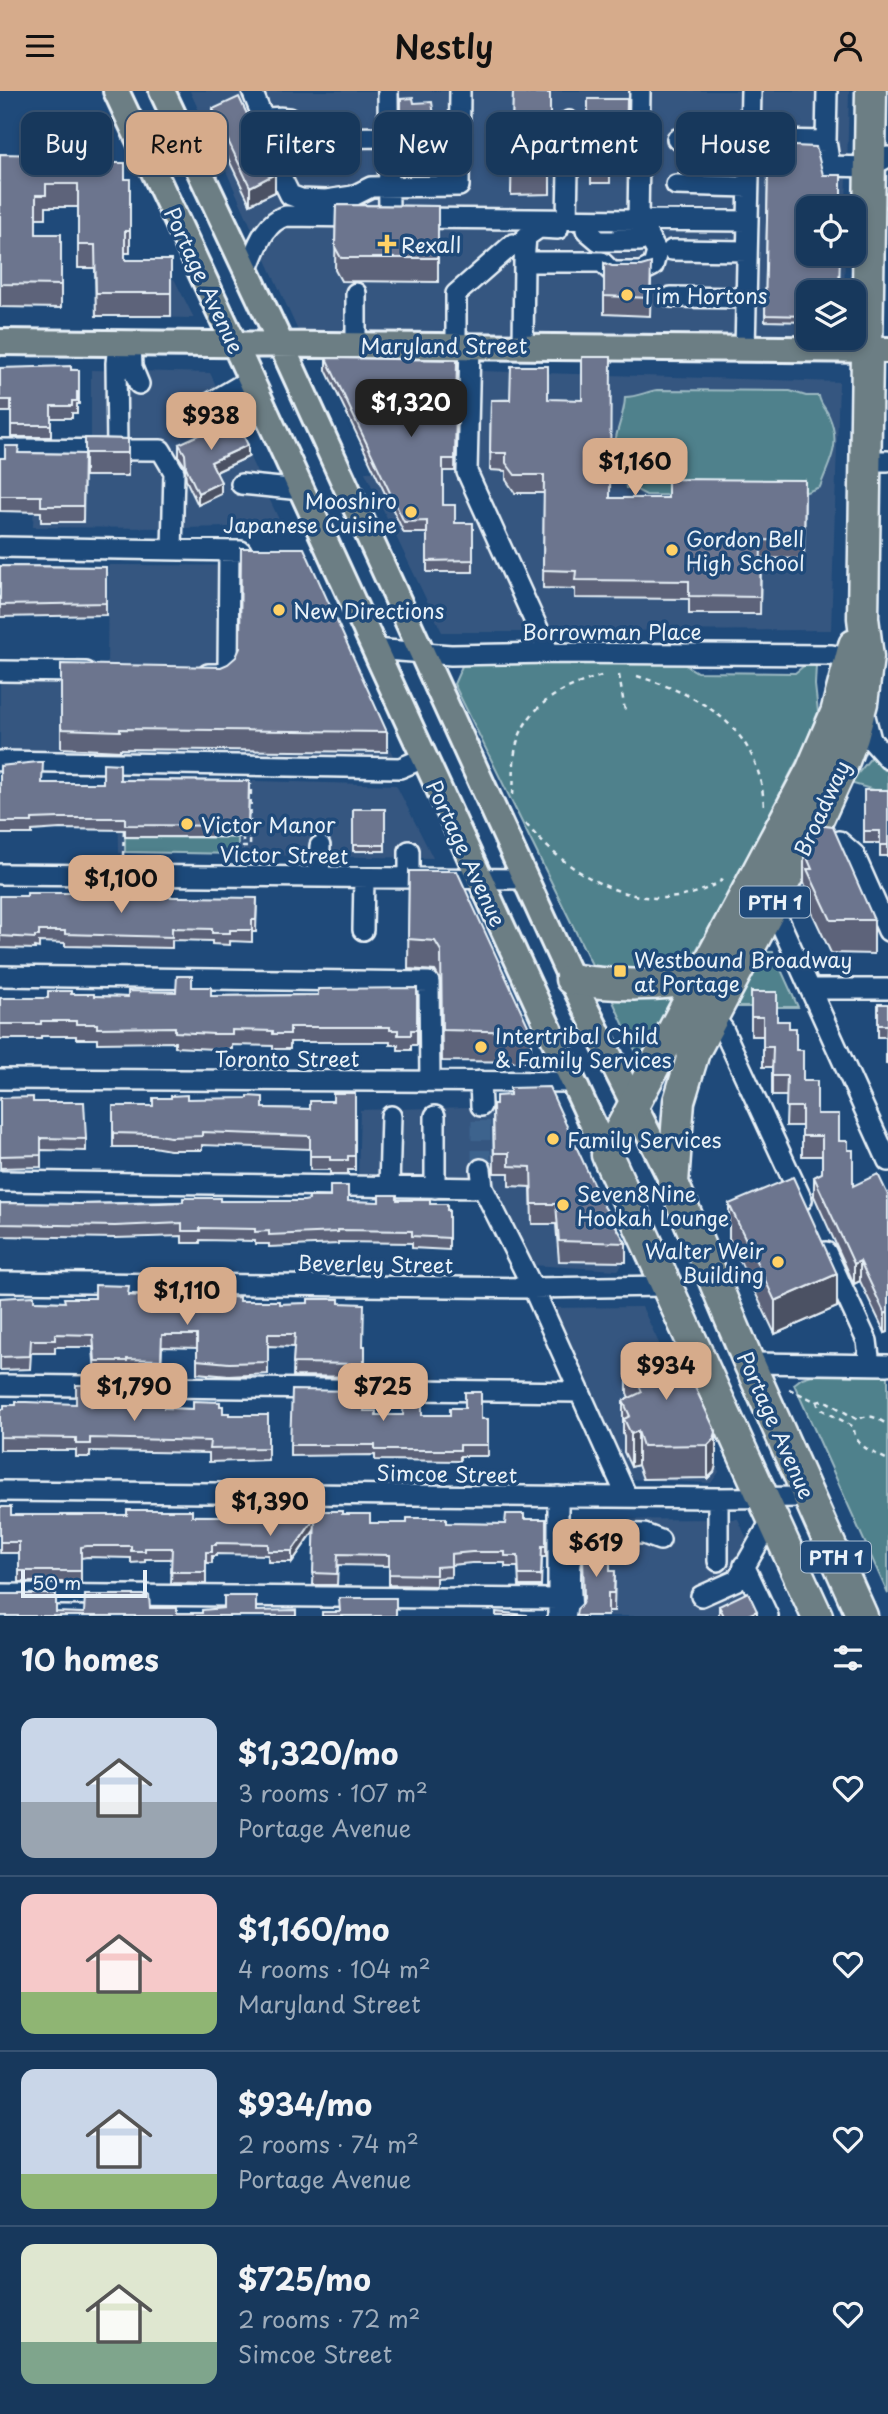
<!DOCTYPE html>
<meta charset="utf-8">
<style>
body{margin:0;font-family:"Playpen Sans",sans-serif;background:#244365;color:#f1f3f6;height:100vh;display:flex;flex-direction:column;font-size:26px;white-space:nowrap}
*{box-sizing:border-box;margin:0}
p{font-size:23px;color:#9eacbb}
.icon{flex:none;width:38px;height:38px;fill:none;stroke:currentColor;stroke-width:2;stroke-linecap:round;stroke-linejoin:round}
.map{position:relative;height:1525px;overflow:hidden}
.details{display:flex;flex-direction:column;background:#17385c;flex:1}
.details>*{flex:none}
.guide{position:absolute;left:21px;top:21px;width:847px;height:63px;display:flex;gap:14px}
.fabs{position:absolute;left:796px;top:105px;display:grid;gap:14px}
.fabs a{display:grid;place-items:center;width:70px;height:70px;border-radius:14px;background:#17385c;box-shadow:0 4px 10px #0003,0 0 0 2px #365272;font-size:35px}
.scale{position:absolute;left:21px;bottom:18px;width:126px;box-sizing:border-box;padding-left:7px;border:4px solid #e8f1f8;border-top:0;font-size:19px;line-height:24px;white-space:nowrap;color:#e8f1f8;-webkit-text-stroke:5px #1f4a7a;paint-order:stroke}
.price{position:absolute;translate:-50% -60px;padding:0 16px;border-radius:14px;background:#d6ab8b;color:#111;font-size:23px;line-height:46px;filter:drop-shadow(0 2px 4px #0008)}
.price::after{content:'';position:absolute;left:50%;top:42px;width:21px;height:16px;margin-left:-10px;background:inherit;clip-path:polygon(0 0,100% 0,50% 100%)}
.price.active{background:#222;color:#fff}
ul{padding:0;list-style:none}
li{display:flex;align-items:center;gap:21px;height:175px;padding:0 21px}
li+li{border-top:2px solid #365272}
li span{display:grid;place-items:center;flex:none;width:196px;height:140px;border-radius:14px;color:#555}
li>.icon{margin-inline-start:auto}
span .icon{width:84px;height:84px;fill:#fffc;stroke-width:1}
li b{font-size:30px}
h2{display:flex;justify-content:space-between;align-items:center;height:84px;padding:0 21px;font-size:30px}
.pill{padding:0 24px;border-radius:14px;background:#17385c;box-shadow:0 4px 10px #0003,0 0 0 2px #365272;font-size:24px;line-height:63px}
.pill.active{background:#d6ab8b;color:#111}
header{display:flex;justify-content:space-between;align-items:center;height:91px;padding:0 21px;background:#d6ab8b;color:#111;font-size:32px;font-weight:600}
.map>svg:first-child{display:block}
.built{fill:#365780}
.green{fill:#50818c;stroke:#9cb9c2;stroke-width:2}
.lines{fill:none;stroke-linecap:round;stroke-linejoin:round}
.minor-tunnel{stroke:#3d638d;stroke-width:19;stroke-dasharray:19 10;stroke-linecap:butt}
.minor-casing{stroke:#e8f1f8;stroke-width:24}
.major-casing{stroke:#e8f1f8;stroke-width:30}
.highway-casing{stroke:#e8f1f8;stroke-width:35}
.path{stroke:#e8f1f8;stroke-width:2.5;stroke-dasharray:5 5;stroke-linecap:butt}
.minor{stroke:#1f4a7a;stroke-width:19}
.major{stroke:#6c7e84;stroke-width:24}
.highway{stroke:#6c7e84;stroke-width:30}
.wall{fill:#5d647a;stroke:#e8f1f8;stroke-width:2}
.shaded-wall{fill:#4c5163;stroke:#e8f1f8;stroke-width:2}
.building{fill:#6c748e;stroke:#e8f1f8;stroke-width:2}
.poi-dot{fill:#ffd166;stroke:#1f4a7a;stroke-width:2.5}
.labels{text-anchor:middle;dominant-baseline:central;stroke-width:7;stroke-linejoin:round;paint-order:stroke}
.shield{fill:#1f4a7a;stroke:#acbfd2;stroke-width:2}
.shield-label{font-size:19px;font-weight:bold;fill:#e8f1f8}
.poi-label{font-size:21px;fill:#e8f1f8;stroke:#1f4a7a;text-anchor:start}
.street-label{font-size:21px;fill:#e8f1f8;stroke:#1f4a7a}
</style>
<header><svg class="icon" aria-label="menu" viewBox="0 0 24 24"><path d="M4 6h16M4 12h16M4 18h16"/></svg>Nestly<svg class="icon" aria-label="person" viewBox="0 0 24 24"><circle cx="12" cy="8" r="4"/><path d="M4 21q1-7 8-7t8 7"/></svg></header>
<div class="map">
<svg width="888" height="1525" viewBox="0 0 888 1525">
<rect width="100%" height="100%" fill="#1f4a7a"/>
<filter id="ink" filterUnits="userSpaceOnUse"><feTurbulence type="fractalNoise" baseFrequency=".0143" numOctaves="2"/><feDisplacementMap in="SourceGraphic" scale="14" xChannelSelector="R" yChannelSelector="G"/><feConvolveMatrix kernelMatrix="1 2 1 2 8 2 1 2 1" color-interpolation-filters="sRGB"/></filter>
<g filter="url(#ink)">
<path class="built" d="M190,0H849L846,117H808V163H845L844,201H808V247L304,253Z
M174,188L194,227L94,225V189Z
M91,279L210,282L282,435L180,437L165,354L91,352Z
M479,280L839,291L831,539L546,540L474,378Z
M36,367L158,368L167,381L171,437L33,436Z
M463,379L535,541H442L365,381Z
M108,474L306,475L393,665L0,661V583L107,584Z
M118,686L396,694L433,767L119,762Z
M551,1014L622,1174L618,1179L531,1174L488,1092L358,1090L360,1019Z
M642,1216L719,1381L711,1392L627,1388L550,1217Z
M738,1428L781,1525H564L565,1429Z"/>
<path class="green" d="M657,299L790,300L806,305H819C820,313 826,317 829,325C842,355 829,370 820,396L796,405L646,404L633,397H626C626,384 614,375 614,361C614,341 625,325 625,306C637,306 645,301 657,299Z
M564,563L682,572L697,581L795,582L805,574H816L815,594L818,621L805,654L736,788L683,883L596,882L454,593L462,575Z
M878,658L888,667V703L850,692Z
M125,746L238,747V763L125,761Z
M763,861H773L798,916H734Z
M679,897L639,968L611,906Z
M812,1284L888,1285V1503L794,1293L802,1287Z"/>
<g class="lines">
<path class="minor-tunnel" d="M481,1078V1015"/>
<g class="minor-casing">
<path id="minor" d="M252,0L263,27L261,45L290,104L301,108L326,109L353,105L371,96L459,95L460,0
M388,0L389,126
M263,27C288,26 297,23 310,47L389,46
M677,48L749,49
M774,49L826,50L830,75L870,76L888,66
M826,50L827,0
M676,94L748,96
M412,127L747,130
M567,128L569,30
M638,129L640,0
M586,139L599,150H640
M672,159L747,160
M524,171L526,146L539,137L558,138
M247,180C256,160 263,131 286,125L361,126
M356,202V253
M671,206L746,207
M131,253L132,276L139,293
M470,253L467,381L549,562
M456,254V203L513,153
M523,254L524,171H602L612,181H641L653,175L657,161L646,141L623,140
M745,258L751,0
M200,318L251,288
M0,358L161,359L174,381L172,459
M117,358L116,272L118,253
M865,370H888
M241,393L301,399
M0,456L241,460
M373,558L451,564L549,562L832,564L850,567
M0,580L86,581
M208,583H221L228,577L229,460
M864,621L871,649L888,668
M0,670L400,677L424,667
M839,750L854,763L888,840
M409,760V787
M0,783L525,788
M319,786L320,755
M773,816L888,1070
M363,839L364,787
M0,885L429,891L430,990
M811,898H888
M713,925L723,938L802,1109
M0,988L573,991
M480,990L481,1015
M481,1078L483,1097L533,1197L627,1406
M0,1090L483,1097
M389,1096L391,1025
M435,1097V1025
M826,1161L867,1250L870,1274
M0,1191L533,1197L665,1195
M749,1272L888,1274
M0,1294L580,1301
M0,1400L718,1407L810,1406
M558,1405V1525
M718,1407V1470
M744,1474L768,1525
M0,1503L558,1508
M701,1505L737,1489L772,1428
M572,1525C572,1500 563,1457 587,1442L644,1443L660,1449"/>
</g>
<g class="major-casing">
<path id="major" d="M116,0L235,254L607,1064
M162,0L281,253L571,888L673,1092
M0,251L888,259"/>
</g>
<g class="highway-casing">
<path id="highway" d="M571,888C610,895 664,896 702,886
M817,1525L607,1064L812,678L836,622L854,554
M862,1525L749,1272L673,1092L679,1010L694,961L819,726L841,678L853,646L862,612L868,566L863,527L871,0"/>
</g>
<path class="path" d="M619,584L625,620
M637,585C705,606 761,638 764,717
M513,704C514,690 513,675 515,661C523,614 564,595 605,584
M526,733C574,791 656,835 727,786
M243,746V756
M123,765L124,737
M243,767V756H250L251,693
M789,1298L817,1311L819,1317L854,1336C853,1355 873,1361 888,1369
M817,1311L824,1309L858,1329C869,1321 878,1328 888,1334"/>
<use href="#minor" class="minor"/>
<use href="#major" class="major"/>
<use href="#highway" class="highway"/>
</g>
<path class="wall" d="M513,1L550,2V103L511,104Z
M401,8L414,12L437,68L427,71L426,83H401Z
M588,8H627L626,80H610V92H591V81L588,79Z
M213,18L275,101L250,113L213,36Z
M0,63L83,72L125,88H130V162H125V169H171V225H96L95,177H78V116H46V127H36V143H61V217L0,216Z
M768,82L770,83L808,201V231L765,230Z
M336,114L438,115V191L341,190L335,179Z
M604,172L651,190L650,225L604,223Z
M326,267L457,269L455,380H443V414L455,432H473V481H427V442H404L326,279Z
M0,277L79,279V313H77V322H72V327H51V346H11V321H0Z
M548,308L610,407H668L805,389L804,468L761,467L760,523H689V508L575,507V498L543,497L544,402H515L506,389V380L490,379L491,309Z
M85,347L128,348V385H85Z
M179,353L248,366L216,381L221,403L198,414L186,389L185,375L179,366Z
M18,362L84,363L83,431H41V421L0,420V367H5Z
M0,475L106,476V524L0,526Z
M61,573L387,641V661L120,658V660L61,657Z
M0,675L43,692H103L120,689L249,690L248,746H125V739L60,738L32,740V743H0Z
M864,699H888V765H880V752H864Z
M353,718H385V760H353Z
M804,759L874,829V863L831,862L807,811V801L804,792Z
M409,780L531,941V971L442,970L441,890L435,880L408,878Z
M0,805L158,808L257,807L256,841H252V851L230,850V854L212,853V850L172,849V857L65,855V852L39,851V857L35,856V858L0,857Z
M192,896L211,905L318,904L417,897V954H411V959H398V954H390V951H290V958H273V955L232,954V958H214L175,956V951L97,952V948H76V945H41V948H0V907H48L71,903L94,905L128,906L176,901Z
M751,901L777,930L789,937L796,959L803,990L817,1023L839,1050L848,1059L853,1095L888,1104V1241L885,1242L860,1190L854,1193L814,1105V1086L822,1082V1065H802V1035H786L787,1005H772V976H763V945H751Z
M878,913H888V973H886V946H878Z
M355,1002V1079H348V1083H330V1079H310V1058L202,1054V1059H170L153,1056H113V1015H153L187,1008L263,1017L310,1018Z
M0,1007L33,1011L86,1048V1060L41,1059V1076L0,1077Z
M493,1013L602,1112L626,1152V1171L559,1170L556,1133H532L531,1096L509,1095V1082H494Z
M397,1109L430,1113L449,1119V1159L412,1157V1152L338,1151V1153L269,1156V1153H255V1150L200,1149V1152H182V1145L115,1147L0,1145V1112L79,1113L220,1110L379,1111Z
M729,1113L837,1216L775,1243L729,1147Z
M129,1204L141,1208L152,1209L239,1210L279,1213L339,1212L363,1255H365V1282H363V1286L293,1285L294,1256L268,1255V1283L229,1285L197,1282V1257L162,1256L161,1282L127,1280V1283H95L93,1256H55V1262H31L30,1278L0,1279V1207L34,1210L65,1211Z
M678,1260L716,1374L714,1381L708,1387L643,1388L638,1374L631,1376L624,1361V1346L623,1343V1310L629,1307L627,1302V1268Z
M91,1315L193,1318L220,1315L223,1322L229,1324H268V1369L209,1371V1362L90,1360V1366H76V1359H0V1318Z
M364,1320L376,1324L488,1328V1365H460V1370L375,1369V1364L290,1365V1354Z
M0,1416L11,1424L224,1425L268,1423L301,1424L321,1420L342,1423L370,1432L505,1433L524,1428H546V1466H542L541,1495H519L518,1476H505V1472H472L451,1474V1486L436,1487V1495L389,1494V1475L338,1474L337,1494H313L315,1439L292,1471H268V1464L216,1463V1465H212V1472H206V1493L171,1492L172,1468H145V1471L131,1472V1467L87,1466L81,1467V1491H19V1462H0Z
M600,1458L610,1480H615L614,1520H608L582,1513L584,1509L583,1463Z
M719,1515L757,1525H719Z"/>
<path class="shaded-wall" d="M437,45V68L427,71L426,83L427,47Z
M275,83V101L250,113V96Z
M248,354V366L211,383V371Z
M221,391V403L198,414V402Z
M860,1170V1190L854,1193V1173Z
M837,1183V1216L775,1243V1210Z
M888,1221V1241L885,1242V1223Z
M638,1340V1374L631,1376V1343Z
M716,1341V1374L714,1381L708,1387V1354Z
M315,1427V1438L292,1471V1460Z
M757,1520V1525H746Z"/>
<path class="building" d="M513,1L550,2V80H511Z
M239,6L275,83L250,96L213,18Z
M413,7L414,12L432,11L437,45L427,47L426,60H401V8Z
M588,8H627L626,62L610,63V74H591V63L588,61Z
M46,43L83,44V72H125V88H130V140H125V169H171V202H96L95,154H78V93H46V104H36V143H61V194L0,193V63L46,64Z
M771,54L816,56L823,84H841V117H808V163H840L839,201H808V225L765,224L768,82L770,83Z
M336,114L438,115V167H341L335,156Z
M604,172L612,175H641L651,172L650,207L604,205Z
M582,266H611L610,407H668V388L805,389L804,450L761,449L760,506L689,505V490L575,489L576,480L543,479L544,384H515L506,372V362H490L491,309H510L511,275H548V308L582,309Z
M326,267L457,269L455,368H443V414H455V432H473V469L427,470V430L404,431Z
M71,275V279H79V301H77V310H72V315H51V334H11V309H0V277Z
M235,327L248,354L211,371L221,391L198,402L186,376L185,363L179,353Z
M85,347L128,348V362H85Z
M5,355H19L18,362L84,363L83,415H41V405H0V367H5Z
M241,457H304L387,641L120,638V640L61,638V573L221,576L228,573L236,566L240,557Z
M0,475L106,476V512L0,514Z
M38,671H43L42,692H103V672L120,673V689L249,690L248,735L125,734V727H60L32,728V731H0V675Z
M864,699H888V754H880V740H864Z
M353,718H385V754H353Z
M817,734L833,736L874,829H831L807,778H812L804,759Z
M409,780H457L531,941L442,939L441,860L435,850L408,848Z
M27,802H75L158,808V806H181L257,807L256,829H252V839H230V842H212V838L172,837V846L65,843V840H39V845H35V847L0,845V805H27Z
M177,885H192V896H211V905L318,904V898L417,897V939H411V944H398V939H390V936H290V943H273V940L232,939V943H214L175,941V936L97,937V933H76V930H41V933H0V907H48V900H71V903H94V905L128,906V900L176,901Z
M751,901H777V930H789V937H796V959H803V990H817V1023H839V1050H848V1059H853V1095L878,1083L888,1104V1221L885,1223L860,1170L854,1173L814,1086L822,1082V1045H802V1016H786L787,985H772L773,956H763V926H751Z
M878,913H888V960H886L887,934H878Z
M549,996L602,1112L626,1152L559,1150L556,1113H532L531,1076L509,1075V1062H494L493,1013H496V1005L510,1004V997Z
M333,1002H355V1065H348V1069H330V1065H310V1045L202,1041V1045L170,1046L153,1043L113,1042V1015H153V1007H171V1005L187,1004V1008L248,1007V1005L263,1006V1017L310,1018V1010H333Z
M33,1006V1011H84L86,1048L41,1047V1064L0,1065V1007Z
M793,1086L837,1183L775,1210L729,1113Z
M330,1095H348V1110L379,1111V1104H397V1109H430V1113H447V1119H449V1147L412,1145V1140L338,1139V1141L269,1144V1140L255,1141V1138L200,1137V1140H182V1132L115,1135L0,1133V1112L79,1113L160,1112L183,1111V1107H220V1110H304L309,1109V1106H330Z
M95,1194L129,1195L128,1204L141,1205V1208L152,1209L239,1206V1210H279V1213L308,1212V1208H339V1212L364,1213L363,1255H365V1269H363V1273L293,1272L295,1243H268V1271L229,1272L197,1269V1244H162L161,1269L127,1268V1270H95L93,1244L55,1243V1249H31L30,1265L0,1266V1207L34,1205V1210L65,1211L64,1207H95Z
M628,1260H678L716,1341L714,1348L708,1354L643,1355L638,1340L631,1343L624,1328L630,1325L623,1310L642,1301L627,1268Z
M76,1294H91V1315L164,1314V1317L193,1318V1310L220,1311V1315H223V1322H229V1324H268V1357L209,1358L210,1350L90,1347V1353H76V1347L0,1346V1318H4V1314H16V1311H26L76,1313Z
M292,1299L363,1300L364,1320H376V1324H403L404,1300L422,1301V1324H450V1317H465V1301H481V1328H488V1354H460V1359H375V1354H290Z
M0,1416H11V1424H127V1419H192V1425H224V1419H268V1423L301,1424V1418H321L320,1420H342V1423H370V1432H407V1427H446V1432L505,1433L506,1423H524V1428H546V1455H542L541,1484H519L518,1465H505V1461H472L451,1463V1475L436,1476V1484L389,1483V1464L338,1463L337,1483L313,1482L315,1427L292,1460H268V1453L216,1452V1454H212V1461H206V1481H171L172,1457H145V1460H131V1455H87L81,1456V1480H19V1451H0Z
M586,1445H600V1458H610V1480H615L614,1502H608V1525H576L577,1518L582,1513L584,1507L583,1463Z
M748,1501L757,1520L746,1525H724L719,1515Z
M0,1503H56V1521L84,1522L85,1504H149L150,1517H177V1522H202V1519L224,1517V1505H256V1520L296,1519V1525H0Z
M339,1507H396V1525H322V1521H340Z
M496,1521L527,1524V1525H496Z"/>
</g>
<g class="poi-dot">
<path d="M383.5 142.5h7v7h7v7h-7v7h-7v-7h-7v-7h7z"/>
<circle cx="627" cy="204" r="7"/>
<circle cx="411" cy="421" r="7"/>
<circle cx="672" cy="459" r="7"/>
<circle cx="279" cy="519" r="7"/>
<circle cx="187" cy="733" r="7"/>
<rect x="613" y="873" width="14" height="14" rx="3.5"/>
<circle cx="481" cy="956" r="7"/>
<circle cx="553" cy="1048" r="7"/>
<circle cx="563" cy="1114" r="7"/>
<circle cx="778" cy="1171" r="7"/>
</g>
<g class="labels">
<g class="shield">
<rect x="740" y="795.5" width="70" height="31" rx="5"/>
<rect x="801" y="1450.5" width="70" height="31" rx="5"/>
</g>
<g class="shield-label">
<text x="775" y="811">PTH 1</text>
<text x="836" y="1466">PTH 1</text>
</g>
<g class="poi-label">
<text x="401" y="153">Rexall</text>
<text x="641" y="204">Tim Hortons</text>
<text x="397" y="409" text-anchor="end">Mooshiro<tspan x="397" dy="24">Japanese Cuisine</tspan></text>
<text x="686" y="447">Gordon Bell<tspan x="686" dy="24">High School</tspan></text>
<text x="293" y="519">New Directions</text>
<text x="201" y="733">Victor Manor</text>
<text x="634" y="868">Westbound Broadway<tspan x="634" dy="24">at Portage</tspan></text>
<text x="495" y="944">Intertribal Child<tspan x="495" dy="24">&amp; Family Services</tspan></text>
<text x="567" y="1048">Family Services</text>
<text x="577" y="1102">Seven8Nine<tspan x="577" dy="24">Hookah Lounge</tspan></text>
<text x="764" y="1159" text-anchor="end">Walter Weir<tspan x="764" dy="24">Building</tspan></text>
</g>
<g class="street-label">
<text transform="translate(205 189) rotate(65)">Portage Avenue</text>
<text x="444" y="254">Maryland Street</text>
<text x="612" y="540">Borrowman Place</text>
<text transform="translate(821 717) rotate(-65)">Broadway</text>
<text transform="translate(467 762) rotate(65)">Portage Avenue</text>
<text transform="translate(284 763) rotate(1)">Victor Street</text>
<text x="287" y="967">Toronto Street</text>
<text transform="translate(375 1172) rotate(1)">Beverley Street</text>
<text transform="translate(777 1334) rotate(66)">Portage Avenue</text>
<text transform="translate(447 1382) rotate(1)">Simcoe Street</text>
</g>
</g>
</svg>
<div class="fabs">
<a><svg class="icon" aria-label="locate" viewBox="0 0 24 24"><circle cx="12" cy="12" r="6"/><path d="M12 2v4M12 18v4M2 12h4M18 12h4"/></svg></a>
<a><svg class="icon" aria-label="layers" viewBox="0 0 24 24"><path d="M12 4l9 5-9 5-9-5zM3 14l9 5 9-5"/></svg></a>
</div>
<div class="scale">50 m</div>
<b class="price active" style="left:411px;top:348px">$1,320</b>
<b class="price" style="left:211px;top:361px">$938</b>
<b class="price" style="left:635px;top:407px">$1,160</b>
<b class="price" style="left:121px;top:824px">$1,100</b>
<b class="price" style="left:187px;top:1236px">$1,110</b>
<b class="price" style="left:666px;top:1311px">$934</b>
<b class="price" style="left:134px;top:1332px">$1,790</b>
<b class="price" style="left:383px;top:1332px">$725</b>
<b class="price" style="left:270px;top:1447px">$1,390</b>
<b class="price" style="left:596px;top:1488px">$619</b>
<div class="guide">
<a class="pill">Buy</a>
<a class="pill active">Rent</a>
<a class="pill">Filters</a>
<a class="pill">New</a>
<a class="pill">Apartment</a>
<a class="pill">House</a>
</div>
</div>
<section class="details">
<h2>10 homes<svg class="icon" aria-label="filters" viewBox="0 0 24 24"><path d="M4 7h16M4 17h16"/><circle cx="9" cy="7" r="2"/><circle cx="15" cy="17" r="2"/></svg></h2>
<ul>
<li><span style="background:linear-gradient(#c9d6e8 60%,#9aa5b1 0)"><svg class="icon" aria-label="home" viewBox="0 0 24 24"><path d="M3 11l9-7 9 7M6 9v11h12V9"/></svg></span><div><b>$1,320/mo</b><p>3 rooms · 107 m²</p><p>Portage Avenue</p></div><svg class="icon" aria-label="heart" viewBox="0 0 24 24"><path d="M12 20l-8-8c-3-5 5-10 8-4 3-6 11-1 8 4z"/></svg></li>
<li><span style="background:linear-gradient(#f6c9c9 70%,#8fb573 0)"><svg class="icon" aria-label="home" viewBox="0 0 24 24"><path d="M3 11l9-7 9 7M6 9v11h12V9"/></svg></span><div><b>$1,160/mo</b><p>4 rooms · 104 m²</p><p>Maryland Street</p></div><svg class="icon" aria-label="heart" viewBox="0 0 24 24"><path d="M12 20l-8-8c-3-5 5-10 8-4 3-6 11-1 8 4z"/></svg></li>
<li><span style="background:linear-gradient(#c9d6e8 75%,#8fb573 0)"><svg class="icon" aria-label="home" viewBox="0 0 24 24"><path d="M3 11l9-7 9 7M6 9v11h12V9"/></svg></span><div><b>$934/mo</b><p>2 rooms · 74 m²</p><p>Portage Avenue</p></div><svg class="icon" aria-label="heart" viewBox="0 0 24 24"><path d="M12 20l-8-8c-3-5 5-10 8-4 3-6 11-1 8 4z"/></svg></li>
<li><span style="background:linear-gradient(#dfe7d0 70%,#7fa58c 0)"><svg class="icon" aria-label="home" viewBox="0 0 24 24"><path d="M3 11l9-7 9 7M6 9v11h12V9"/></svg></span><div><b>$725/mo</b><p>2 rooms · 72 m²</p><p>Simcoe Street</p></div><svg class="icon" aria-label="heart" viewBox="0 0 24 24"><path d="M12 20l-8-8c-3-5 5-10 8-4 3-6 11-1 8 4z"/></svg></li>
</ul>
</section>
